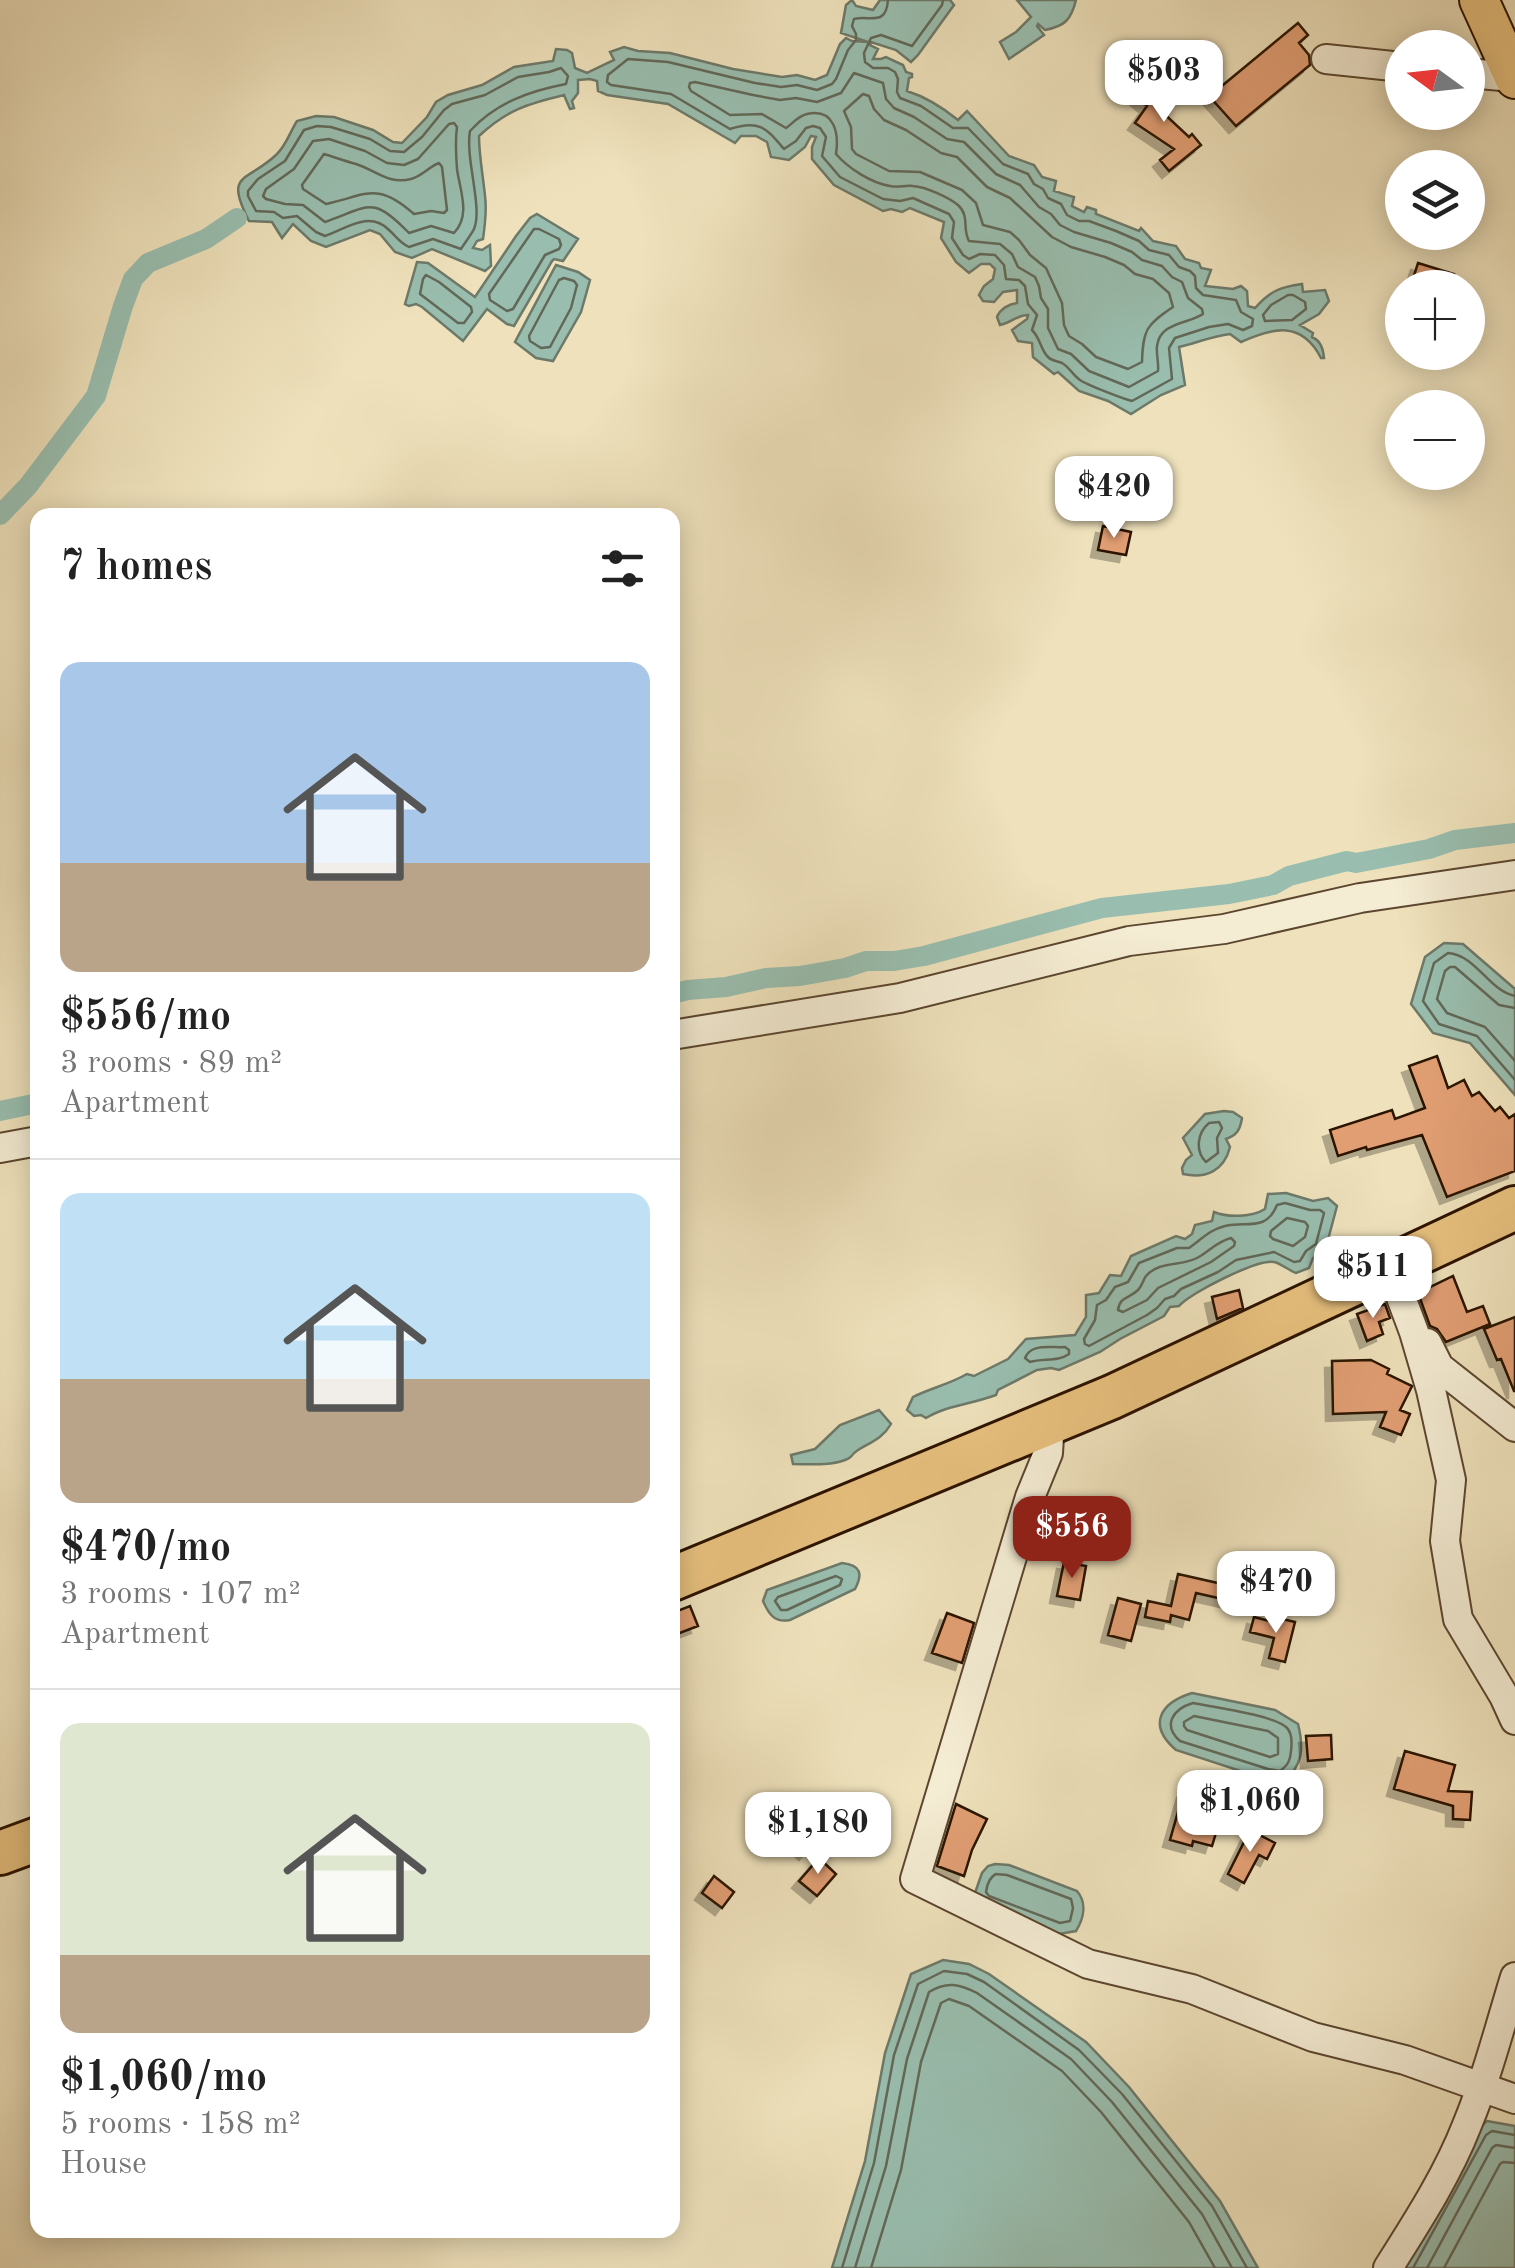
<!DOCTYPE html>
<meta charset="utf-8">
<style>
body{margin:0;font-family:"Old Standard TT",serif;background:#f2f2f2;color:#222;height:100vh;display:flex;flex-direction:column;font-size:38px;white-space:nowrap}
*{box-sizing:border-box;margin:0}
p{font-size:32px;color:#767676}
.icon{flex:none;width:55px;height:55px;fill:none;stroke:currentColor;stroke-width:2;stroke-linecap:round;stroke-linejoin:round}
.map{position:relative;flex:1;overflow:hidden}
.details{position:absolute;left:30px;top:508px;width:650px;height:1730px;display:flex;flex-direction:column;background:#fff;border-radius:20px;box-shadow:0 5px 25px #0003}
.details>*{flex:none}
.needle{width:65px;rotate:285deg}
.fabs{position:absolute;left:1385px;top:30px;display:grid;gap:20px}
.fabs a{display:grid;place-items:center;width:100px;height:100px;border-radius:50%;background:#fff;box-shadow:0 5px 25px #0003;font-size:50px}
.price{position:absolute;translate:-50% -85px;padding:0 22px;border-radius:20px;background:#fff;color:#222;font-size:32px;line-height:65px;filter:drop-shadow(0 2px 5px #0008)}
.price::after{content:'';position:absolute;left:50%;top:60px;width:30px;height:22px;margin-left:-15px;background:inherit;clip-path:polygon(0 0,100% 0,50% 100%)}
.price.current{background:#8f2418;color:#fff}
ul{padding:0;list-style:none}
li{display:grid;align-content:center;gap:20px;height:530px;padding:0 30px}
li+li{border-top:2px solid #e0e0e0}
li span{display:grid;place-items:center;height:310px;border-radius:20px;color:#555}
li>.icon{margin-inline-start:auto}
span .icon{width:180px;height:180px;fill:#fffc;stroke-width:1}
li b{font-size:42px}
h2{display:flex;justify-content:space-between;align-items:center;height:120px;padding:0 30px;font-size:42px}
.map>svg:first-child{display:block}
.water{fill:#99beaf;stroke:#6d7969;stroke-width:2.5}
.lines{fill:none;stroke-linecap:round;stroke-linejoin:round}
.shore{stroke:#626858;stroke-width:2.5}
.canal{stroke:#99beaf;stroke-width:20}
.building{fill:#e19e73;stroke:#2c1200;stroke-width:2.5;filter:url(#shadow)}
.minor-casing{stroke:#5c462f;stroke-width:32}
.major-casing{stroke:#2c1200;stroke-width:42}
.highway-casing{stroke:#2c1200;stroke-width:48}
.minor{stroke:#f4ecd3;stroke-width:28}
.major{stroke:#e7c07e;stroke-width:38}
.highway{stroke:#e7c07e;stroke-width:42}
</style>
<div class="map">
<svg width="1515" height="2268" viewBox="0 0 1515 2268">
<defs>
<filter id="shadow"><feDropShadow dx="-7" dy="7" stdDeviation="0" flood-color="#0004"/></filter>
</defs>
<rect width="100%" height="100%" fill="#eee1bb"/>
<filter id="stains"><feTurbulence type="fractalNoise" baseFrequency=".002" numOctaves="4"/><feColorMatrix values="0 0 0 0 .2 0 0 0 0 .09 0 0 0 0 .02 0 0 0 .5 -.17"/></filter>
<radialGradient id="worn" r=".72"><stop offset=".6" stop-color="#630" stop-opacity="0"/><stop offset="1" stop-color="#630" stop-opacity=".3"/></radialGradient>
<path class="water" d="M852,0L856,6L873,10L880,0H950L954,5L918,55L911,62L896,50L871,42L870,45L878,49L873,59H881L886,57L903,65L906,72L912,74V77L909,78L907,91C926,97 942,107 958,120L967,111L1009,156L1034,165L1042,177L1056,181L1054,191L1074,197L1072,206L1084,212L1087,207L1096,210V214L1139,231L1141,228L1153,241L1176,246L1185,259L1199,263L1201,268L1211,270L1205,286L1233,289L1241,286L1247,291L1248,306L1255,308C1270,291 1280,287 1302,284L1303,292L1325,290L1329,301L1319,314L1300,325L1313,333L1312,337C1321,341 1323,349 1324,358H1321C1302,321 1274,327 1241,342L1230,334C1212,336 1197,343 1179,347L1185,385L1161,395L1131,414L1108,401L1079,391L1058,372L1054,374L1033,357L1032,343L1018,341L1012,330L1027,319L1028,315C1017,315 1011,323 1000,325L997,317C1000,309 1009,304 1017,303V290L1003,292L994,302L983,301L979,295L984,286L993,279L995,269L990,264H981L969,273L956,262L941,238L944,222L910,208L902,212L891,209L883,211L834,185L812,159V147L816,137L811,136L805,147L789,160L771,157L767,142L756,136H741L735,143L668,104L607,95L598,91L597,81L590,79L578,80V93L572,101L574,108L570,109L564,95C527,104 507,110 479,136C479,156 483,175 485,196C487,210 485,225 483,239L477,241L473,248L482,250L490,245L491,266L485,271L432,249L412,258L395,252L380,234L370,230L326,247L311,241L293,224L282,238L272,222L249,221C224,172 246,183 276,155C286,146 290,132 297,121L316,116L334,117L373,130L393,142L402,143L427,117L436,102L448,95L482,85L514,67L553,61L556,49L567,50L572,53L575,68L587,73L614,60L610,52L624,47L638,51L670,53L733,69L782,77L797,75L815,80L827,75L840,44L846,38L852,41L868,42L841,33L846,5Z
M1017,0H1076C1071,20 1065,26 1045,30L1038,24L1037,26L1044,35L1009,59L1000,42L1016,32L1031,17Z
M537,214L578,239L563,261L554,259L552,261L514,326L507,324L487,309L463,341L422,307L416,304L409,306L405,304L417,262L428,263L475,297L516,236L530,218Z
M556,265L578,272L590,280L581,312L553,361L536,358L515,342Z
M1444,943L1463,944L1515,989V1095L1470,1043L1433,1033L1411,1004L1425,957Z
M1224,1111L1233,1112L1242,1118C1240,1130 1237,1135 1226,1139L1230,1147C1224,1171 1206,1179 1183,1174L1182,1168L1186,1160L1192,1155L1183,1138L1205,1114Z
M1286,1193L1313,1201L1328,1198L1337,1206L1325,1251L1313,1258L1309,1268L1296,1273C1290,1271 1280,1263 1274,1262C1257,1259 1190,1293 1179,1306L1170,1307L1164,1316L1120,1339L1100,1352L1059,1370L1051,1368L1037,1370L998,1390L996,1395C973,1404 947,1405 926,1418L921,1415L914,1416L907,1410L913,1397C931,1388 950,1384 967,1374L974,1376L1008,1359L1026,1339L1075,1335L1086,1317V1295L1099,1293L1110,1275L1121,1276L1131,1256L1176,1236L1185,1239L1192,1234L1195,1225L1212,1221L1214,1212C1229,1218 1252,1217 1265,1209L1268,1194Z
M879,1410L891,1424C883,1438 871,1442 858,1450C849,1456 855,1456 845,1460C829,1466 810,1464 793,1464L791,1455L815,1449L840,1425Z
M842,1563C861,1565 863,1574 855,1589L790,1620C775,1623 769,1615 763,1601L767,1590Z
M1192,1693L1275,1710L1298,1724C1304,1748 1303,1767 1282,1782L1265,1779L1176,1750C1147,1725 1160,1703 1192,1693Z
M995,1864L1009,1865L1077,1891C1087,1903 1084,1918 1076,1931L1059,1934L999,1912L978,1900L975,1893L982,1873L988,1866Z
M943,1960L969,1964L989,1974L1086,2042L1129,2087L1220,2201L1258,2268H832L865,2161L885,2053L911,1974Z
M1487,2121L1515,2126V2268H1402L1479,2128Z"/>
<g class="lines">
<path class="shore" d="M888,0C886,27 870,15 854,19L852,26L856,34V40L848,50L836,79L832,84L817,90L797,85L781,87L755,83L668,62L628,59L608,75L607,82L611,85L671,94L730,129C760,119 767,129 784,149L796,141L806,128L813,126L820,128L826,137L822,156L840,177L883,199L900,201L913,198L949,214L954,222L952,238L963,255L969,259L980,254L995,255L1004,265L1006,279L1019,280L1025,286L1028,304L1037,315L1032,330C1041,339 1040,349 1048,357C1052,361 1057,361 1062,363C1069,367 1074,376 1080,380C1087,385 1124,399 1132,401L1172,379L1169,348L1175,338L1209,327L1228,324L1243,330L1252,326L1253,319L1241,312L1236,300L1203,295L1196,288L1195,276L1190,271L1179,267L1169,255L1149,250L1139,241L1116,231L1089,221H1079L1067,215L1061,204L1048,198L1043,189L1034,184L1028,174L1003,164L968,128H953L921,106L900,98L897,92L898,79L895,72L888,68H873L865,62L864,53L871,38L881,35L912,46L942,5L943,0
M561,68L568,76L566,84C529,91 496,103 470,131C465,158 483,208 474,229C471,235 464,244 461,249L433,239L409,247C399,242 397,237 389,230C369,210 346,229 325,236L316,232L297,216L283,218L274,212L256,211L248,196V191L258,179L285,161L304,130L317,126L331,127L370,139L390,151L404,152L422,137L444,110L452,104L485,95L518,77L549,72Z
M854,73L883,83L886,99L894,108L914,117L947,139L964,142L996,174L1020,185L1039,207L1051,214L1060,225L1074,232L1111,243L1132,252L1142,260L1162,266L1172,277L1182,282L1188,298L1202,309L1203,314C1188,324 1160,322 1157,346C1156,354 1159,363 1158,371L1129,387L1089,371L1071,354L1058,349L1048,328V309L1041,298L1039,286L1035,277L1018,267L1012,254L1000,244L969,241C962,229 970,216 958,205C948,197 926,187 913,186C905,185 898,188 890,186C871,183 848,168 836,154C839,134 835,108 807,114C798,116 792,124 786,128L762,114L730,115L691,91L689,87L690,83L695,82L753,95L780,100L796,98L817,102L841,93Z
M863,94L869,96L874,109L884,120L906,130L941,153L957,157L987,187L1010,198L1052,237L1071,247L1105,257L1124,265L1135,274L1153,279L1169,293L1173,307C1146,325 1143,330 1142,362L1128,369L1096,357L1082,344L1069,336L1064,325L1062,303L1046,268L1030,255L1019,240L1010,232L983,225L976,203L962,190L920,172L889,171L856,154L852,149L851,127L844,111Z
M454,123L457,127C455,141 456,156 457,169C460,191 471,215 454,233L431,226L409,233C372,195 370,206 325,222L303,205L285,204L266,199L263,196L266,189L294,169L313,141L329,139L365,151L387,163L404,165L418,159L449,124Z
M324,154C334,157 345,161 356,164C375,170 389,185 411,179C422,176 430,166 439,163L442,167L447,210L444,213L431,211L414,214C377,181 367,195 326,204L303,189L302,185Z
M534,229H539L559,239L561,245L559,249L545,255L513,309L507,311L490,300L489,294Z
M426,275L439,282L471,307L472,312L464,323H458L420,294L423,279Z
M564,278L574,281L577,285L571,308L550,347L541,348L530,341L529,336L559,280Z
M1288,295H1293L1305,302L1306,309L1292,320L1265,321L1263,315L1271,305Z
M1515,996C1489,991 1476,955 1448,953L1434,963L1423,1001L1439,1024L1477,1036L1515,1080
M1515,1008L1499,1005L1455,967H1450L1445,971L1437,999L1447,1013L1485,1027L1515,1061
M1209,1123L1219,1122L1222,1128L1217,1138L1218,1153L1206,1162C1195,1151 1197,1133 1209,1123Z
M1285,1203L1310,1210H1320L1324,1213L1316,1244L1306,1251L1300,1261L1294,1262L1274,1252L1236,1260L1218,1272L1181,1289L1174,1296L1165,1299L1157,1308L1147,1315L1089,1346L1085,1344L1084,1339L1095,1320L1097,1305L1106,1300L1115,1287L1128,1282L1139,1263L1177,1248H1189C1202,1239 1209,1230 1225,1226C1247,1221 1266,1232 1277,1205Z
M1287,1218L1305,1222L1308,1226L1305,1237L1293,1246L1273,1239L1270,1236L1271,1231Z
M1231,1238L1235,1242L1234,1246L1211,1262L1158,1288L1147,1300L1123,1312L1118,1310C1120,1296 1129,1299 1138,1290C1142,1286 1143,1280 1146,1276C1158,1261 1183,1266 1197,1258C1210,1251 1216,1242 1231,1238Z
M1065,1347L1069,1350V1354C1058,1362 1043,1358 1030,1362L1025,1358C1031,1343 1050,1348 1065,1347Z
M836,1576L842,1579L840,1585L787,1610H781L775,1601L778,1597Z
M1193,1703C1213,1707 1274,1715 1287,1728C1292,1733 1292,1743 1291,1751C1290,1761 1288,1765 1280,1771L1268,1769L1180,1741C1162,1725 1173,1709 1193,1703Z
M1194,1716L1268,1731L1278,1738V1754L1270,1757L1187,1730L1184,1726V1722Z
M996,1874L1007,1875L1071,1899L1073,1908L1070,1921L1060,1923L989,1896L986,1892C987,1885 989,1877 996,1874Z
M842,2268L874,2163L894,2055L918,1984L944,1971L967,1974L984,1982L1079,2050L1122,2094L1212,2206L1247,2268
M855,2268L886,2166L907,2059L929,1992C947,1981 959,1984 977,1993L1071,2059L1112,2102L1202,2214L1232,2268
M871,2268L901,2170L921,2062L941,2003L949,1999L969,2006L1062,2071L1101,2112L1189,2222L1215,2268
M1413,2268L1486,2135L1492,2131L1515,2135
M1427,2268L1492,2148L1496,2145L1515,2148
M1444,2268L1500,2164L1503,2162L1515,2163"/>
<path class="canal" d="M0,515L28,486L96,396L123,306L133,279L148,263L206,239L237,218
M672,994L688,990L726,987L766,978L800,976L845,968L866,961H894L924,956L1102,908L1229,894L1273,885L1289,876L1347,861L1356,863L1429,849L1455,840L1515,833
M0,1111L38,1103"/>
</g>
<path class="building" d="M1298,23L1308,35L1299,43L1309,55L1310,65L1236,126L1192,77L1190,79L1179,67L1193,55L1223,85Z
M1149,78L1171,96L1159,109L1189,137L1192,134L1201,145L1169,171L1160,160L1174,149L1135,123L1147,106L1134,95Z
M1418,263L1454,274L1450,288H1410Z
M1103,526L1131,532L1126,555L1098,550Z
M1437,1056L1448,1088L1464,1080L1472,1096L1479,1092L1495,1111L1500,1107L1509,1118L1515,1114V1171L1447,1197L1422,1135L1367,1150L1366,1147L1338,1156L1330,1130L1392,1110L1395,1119L1425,1108L1409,1066Z
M1453,1276L1467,1312L1483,1306L1490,1324L1446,1342L1437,1329L1430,1326L1418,1293Z
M1239,1290L1243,1308L1217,1319L1212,1297Z
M1385,1304L1390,1318L1379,1322L1383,1334L1367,1341L1357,1314Z
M1515,1317V1391H1514L1501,1359L1497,1360L1484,1329Z
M1371,1360L1389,1369L1387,1374L1412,1386L1400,1410L1410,1414L1401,1435L1380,1427L1386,1412L1333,1414L1332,1361Z
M1064,1562L1086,1566L1080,1600L1057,1596Z
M1178,1574L1231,1586L1227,1600L1196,1593L1189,1620L1171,1615L1170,1622L1145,1617L1148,1601L1171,1606Z
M1118,1598L1141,1604L1131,1641L1108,1635Z
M690,1606L698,1626L672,1636V1613Z
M947,1613L974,1623L962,1663L932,1653Z
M1254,1617L1277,1623L1278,1618L1295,1622L1285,1662L1269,1658L1274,1638L1250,1632Z
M1331,1735L1332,1759L1308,1761L1306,1736Z
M1405,1751L1455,1765L1448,1791L1472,1792L1470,1820L1453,1819V1806L1394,1789Z
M1184,1791L1225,1803L1212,1846L1193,1841L1192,1846L1170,1840Z
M801,1795L832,1820L806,1853L776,1827Z
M956,1804L987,1819L972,1850L964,1876L937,1866Z
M1250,1830L1275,1843L1267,1859L1259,1855L1244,1883L1228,1874Z
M819,1858L836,1874L817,1896L799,1881Z
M714,1876L734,1892L722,1908L702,1893Z"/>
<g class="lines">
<g class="minor-casing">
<path id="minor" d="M1326,59L1402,67
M1468,73L1513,77
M672,1035L900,998L1129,941L1224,929L1360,898L1515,875
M0,1148L38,1141
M1390,1268L1414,1332L1431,1390L1451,1480L1445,1541L1458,1619L1504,1696L1515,1720
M1427,1343L1439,1367L1515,1427
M1050,1420L1048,1453L1030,1497L915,1879L1088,1964L1192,1989L1313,2037L1405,2060L1515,2099
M1388,2268C1417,2222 1447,2176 1467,2125C1487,2077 1500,2026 1515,1977"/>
</g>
<g class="major-casing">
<path id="major" d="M1479,0L1515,79"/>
</g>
<g class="highway-casing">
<path id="highway" d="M672,1579L1112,1397L1515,1208
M0,1853L38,1839"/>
</g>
<use href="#minor" class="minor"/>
<use href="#major" class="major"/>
<use href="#highway" class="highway"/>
</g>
<rect width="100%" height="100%" filter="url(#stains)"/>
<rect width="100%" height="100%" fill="url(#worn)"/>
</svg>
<div class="fabs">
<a><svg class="needle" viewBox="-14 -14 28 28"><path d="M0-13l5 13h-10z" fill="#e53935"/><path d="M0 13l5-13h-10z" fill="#767676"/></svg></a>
<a><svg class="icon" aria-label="layers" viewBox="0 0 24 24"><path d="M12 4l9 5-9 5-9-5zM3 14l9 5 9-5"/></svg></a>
<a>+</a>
<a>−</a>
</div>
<b class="price" style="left:1164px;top:125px">$503</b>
<b class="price" style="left:1114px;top:541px">$420</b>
<b class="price" style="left:1373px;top:1321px">$511</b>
<b class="price current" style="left:1072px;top:1581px">$556</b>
<b class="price" style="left:1276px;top:1636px">$470</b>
<b class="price" style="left:1250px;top:1855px">$1,060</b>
<b class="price" style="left:818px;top:1877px">$1,180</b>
<section class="details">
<h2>7 homes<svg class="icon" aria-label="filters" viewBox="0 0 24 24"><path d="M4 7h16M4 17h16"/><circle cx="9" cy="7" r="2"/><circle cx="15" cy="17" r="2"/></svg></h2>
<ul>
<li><span style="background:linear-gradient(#a9c7e8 65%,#b9a48a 0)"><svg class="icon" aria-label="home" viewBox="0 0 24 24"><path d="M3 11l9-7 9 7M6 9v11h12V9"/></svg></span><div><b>$556/mo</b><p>3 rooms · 89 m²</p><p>Apartment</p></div></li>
<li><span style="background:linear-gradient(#bfe0f5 60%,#b9a48a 0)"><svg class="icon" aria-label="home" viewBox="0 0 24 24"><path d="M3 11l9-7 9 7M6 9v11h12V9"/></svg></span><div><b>$470/mo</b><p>3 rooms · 107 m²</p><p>Apartment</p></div></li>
<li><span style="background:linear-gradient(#dfe7d0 75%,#b9a48a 0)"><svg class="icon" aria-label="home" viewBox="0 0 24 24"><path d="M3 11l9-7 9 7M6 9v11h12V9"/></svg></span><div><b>$1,060/mo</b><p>5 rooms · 158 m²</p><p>House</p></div></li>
</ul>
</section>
</div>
